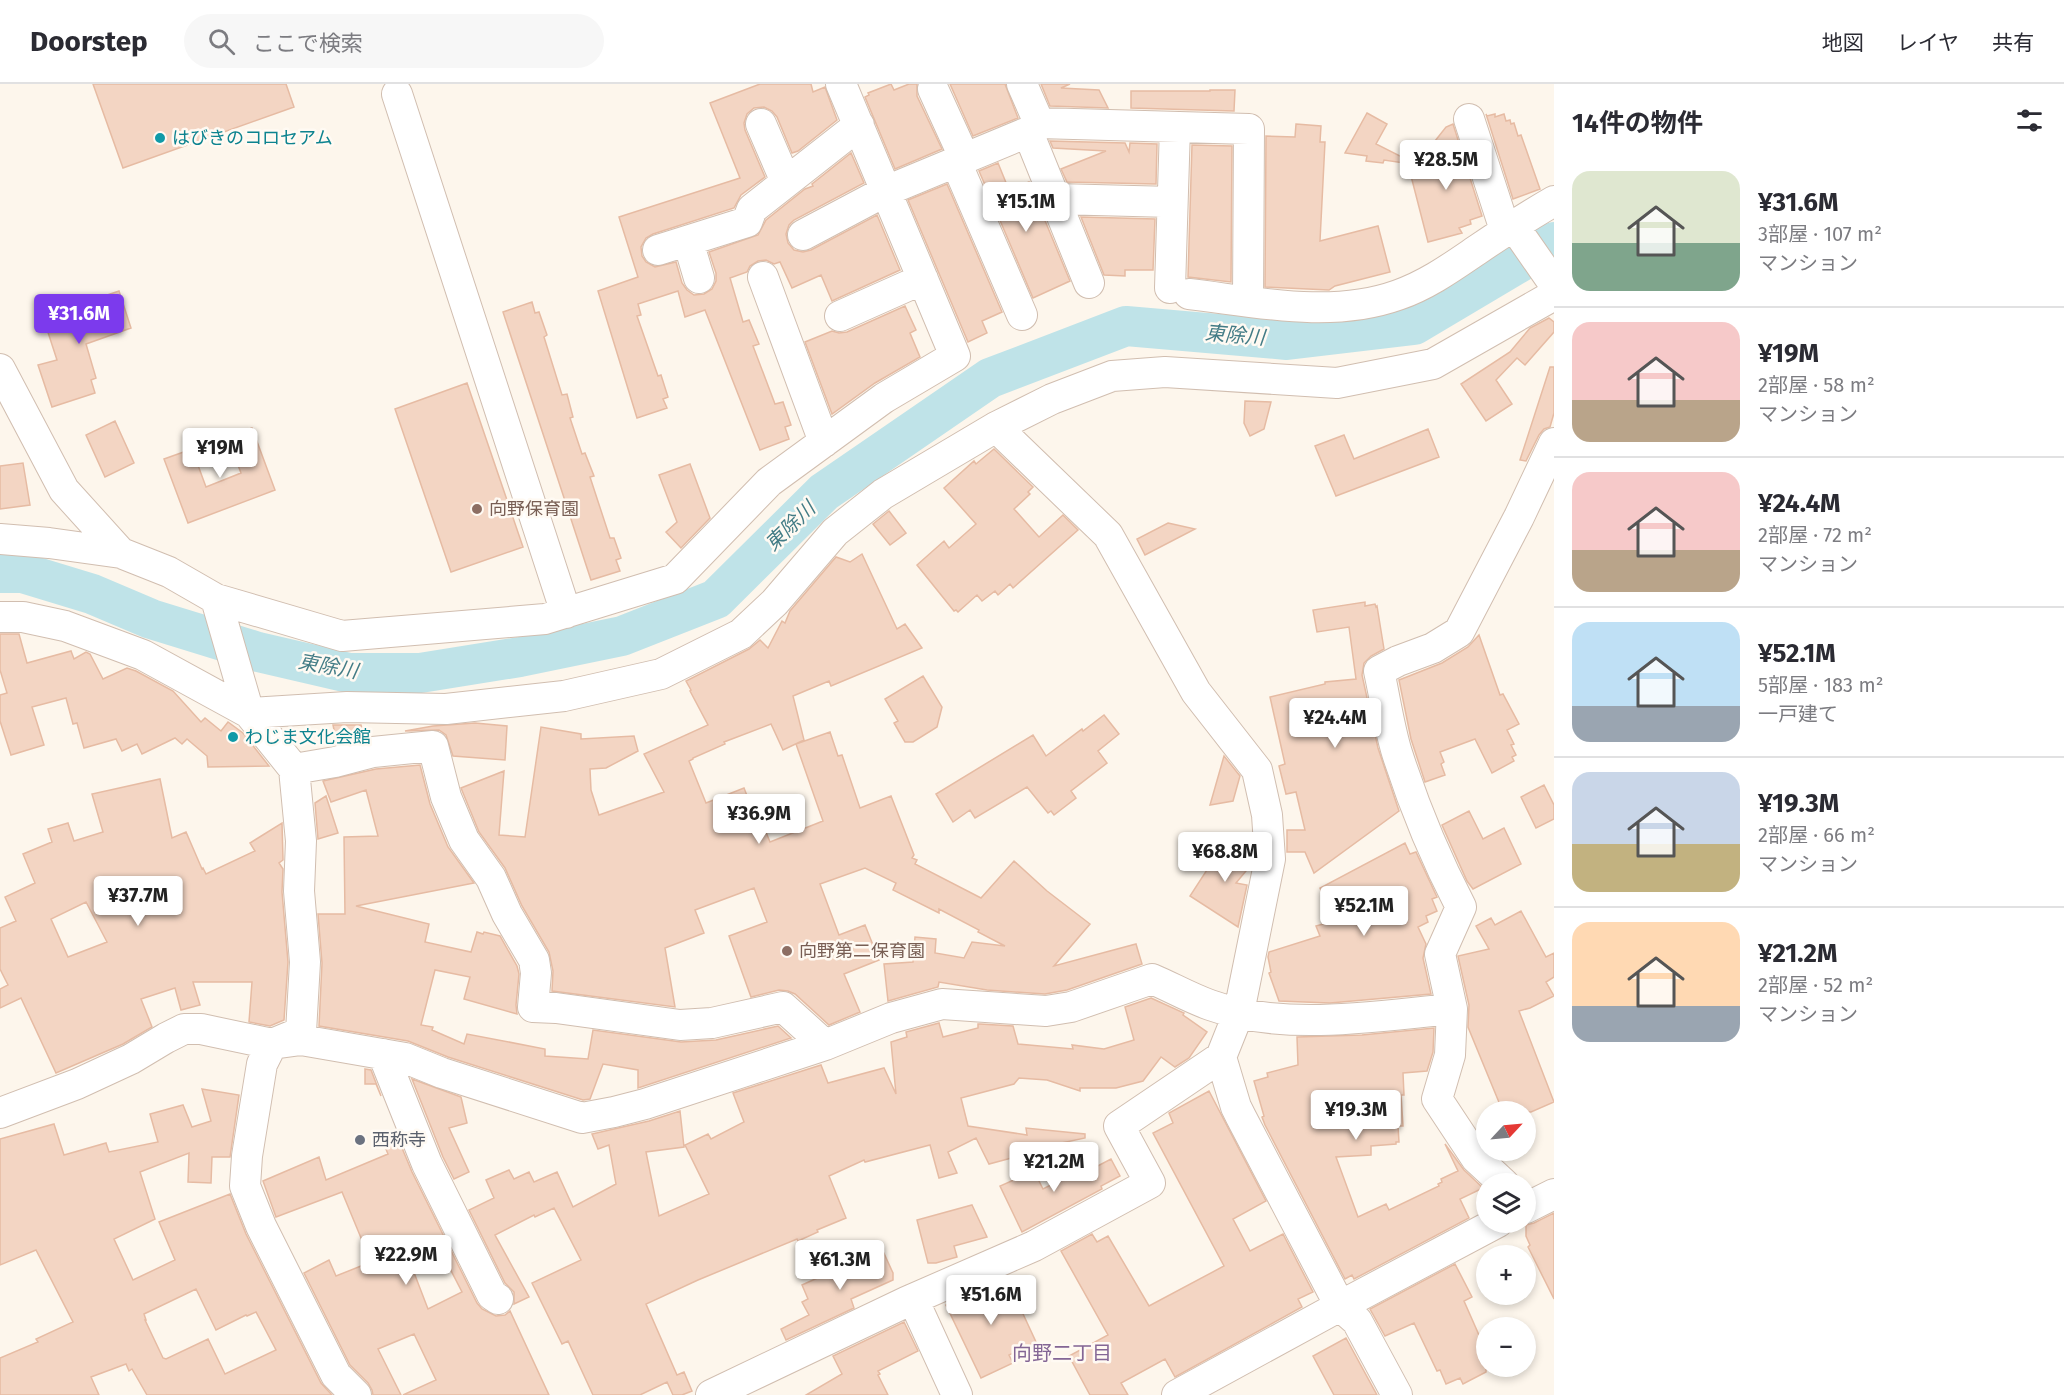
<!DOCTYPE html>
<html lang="ja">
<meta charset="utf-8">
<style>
body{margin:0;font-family:"Fira Sans","Noto Sans JP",sans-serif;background:#f7f7f7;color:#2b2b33;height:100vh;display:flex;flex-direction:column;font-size:22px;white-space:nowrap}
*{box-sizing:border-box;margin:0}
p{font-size:20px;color:#7c7c81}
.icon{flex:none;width:33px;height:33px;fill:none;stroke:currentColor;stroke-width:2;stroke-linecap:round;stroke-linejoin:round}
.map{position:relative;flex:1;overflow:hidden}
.side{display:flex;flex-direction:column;background:#fff;width:510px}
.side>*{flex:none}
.needle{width:39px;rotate:64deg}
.buttons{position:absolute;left:1476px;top:1017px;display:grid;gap:12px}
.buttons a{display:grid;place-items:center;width:60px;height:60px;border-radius:50%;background:#fff;box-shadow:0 3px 9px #0003;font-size:30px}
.price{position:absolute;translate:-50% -51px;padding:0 14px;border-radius:6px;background:#fff;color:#222;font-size:20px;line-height:39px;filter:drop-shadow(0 2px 3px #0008)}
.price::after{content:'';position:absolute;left:50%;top:36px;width:18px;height:14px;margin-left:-9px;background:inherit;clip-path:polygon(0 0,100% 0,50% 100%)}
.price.current{background:#7c3aed;color:#fff}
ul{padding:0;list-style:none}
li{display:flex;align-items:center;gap:18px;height:150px;padding:0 18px}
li+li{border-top:2px solid #e1e1e2}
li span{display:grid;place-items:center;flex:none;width:168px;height:120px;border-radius:18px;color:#555}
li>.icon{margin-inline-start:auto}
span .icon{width:72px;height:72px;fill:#fffc;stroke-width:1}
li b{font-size:26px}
h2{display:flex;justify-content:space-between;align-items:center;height:72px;padding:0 18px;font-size:26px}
header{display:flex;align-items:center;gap:36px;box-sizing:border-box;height:84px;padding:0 30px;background:#fff;border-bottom:2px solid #e1e1e2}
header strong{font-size:28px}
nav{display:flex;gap:33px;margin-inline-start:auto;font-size:21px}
.search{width:420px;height:54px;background:#f7f7f7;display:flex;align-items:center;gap:15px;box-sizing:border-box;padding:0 21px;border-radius:33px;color:#7c7c81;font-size:22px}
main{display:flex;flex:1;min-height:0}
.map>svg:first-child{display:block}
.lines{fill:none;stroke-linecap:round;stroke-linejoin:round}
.river{stroke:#bfe3e8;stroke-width:40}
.building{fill:#f3d5c3;stroke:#e6bba3;stroke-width:1.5;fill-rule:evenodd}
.minor-casing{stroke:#d1beb0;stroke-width:32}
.minor{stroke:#fff;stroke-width:30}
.culture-dot{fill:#0f9aa8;stroke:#fffaf3;stroke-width:2}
.education-dot{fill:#8d6e63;stroke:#fffaf3;stroke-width:2}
.worship-dot{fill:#6b7280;stroke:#fffaf3;stroke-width:2}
.labels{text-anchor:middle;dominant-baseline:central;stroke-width:5;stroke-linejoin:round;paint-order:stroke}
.culture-label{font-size:18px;fill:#0d838f;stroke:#fffaf3;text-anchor:start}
.education-label{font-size:18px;fill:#785e54;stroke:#fffaf3;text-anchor:start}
.worship-label{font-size:18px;fill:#5b616d;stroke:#fffaf3;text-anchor:start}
.water-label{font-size:20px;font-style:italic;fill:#437c86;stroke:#fffaf3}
.neighbourhood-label{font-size:20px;fill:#846695;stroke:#fffaf3}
</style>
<header>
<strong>Doorstep</strong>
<div class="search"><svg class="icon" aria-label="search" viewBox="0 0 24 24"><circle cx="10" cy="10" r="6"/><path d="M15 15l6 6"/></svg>ここで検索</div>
<nav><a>地図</a><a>レイヤ</a><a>共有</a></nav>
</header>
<main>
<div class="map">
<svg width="1554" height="1311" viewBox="0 0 1554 1311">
<rect width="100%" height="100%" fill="#fdf6ec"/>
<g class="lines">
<path class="river" d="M0,489H23L92,510L151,535L258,568L349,589H420L520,573L622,552L716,515L824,408L990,294L1126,242L1287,256L1414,241L1554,158"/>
</g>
<path class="building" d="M93,0H286L294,23L123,84Z
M760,0H811L813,8L825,3L837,36L798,67L792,69L777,33L772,27L764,23L754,24L747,30L744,39L745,46L765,93L741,111L734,124L653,150L646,154L641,163L642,172L646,178L655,183L676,178L682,199L687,206L694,211L704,210L712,205L716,197V189L709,168L758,151L766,136L805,105L813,102L812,100L851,69L864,99L794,136L789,141L786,150L788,159L794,166L803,168L811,166L877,131L900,186L832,217L821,191L792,204L780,178L774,180L766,176L758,177L750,182L747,188L730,194L743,238L749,236L759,260L753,262L775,320L783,318L791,341L785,343L789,355L760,366L705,226L685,233L678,207L638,220L641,231L637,232L658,292L661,291L668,313L663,315L667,324L637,334L598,207L638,193L619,133L740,94L710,19Z
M891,0L894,6L909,0H917V12L942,65L895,85L865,13L869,11L868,9Z
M950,0H1005L1018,34L973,52Z
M1041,0H1070L1061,4L1099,6L1108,24L1050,22Z
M1210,6H1235L1234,27L1131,24V7H1210Z
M1367,29L1387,40L1376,60L1406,75L1404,79L1384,76L1383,79L1366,77L1367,72L1345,69Z
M1486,30L1487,32L1495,30V33L1504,30L1506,37L1510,36L1511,40L1514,39L1518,52L1521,51L1540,105L1513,115Z
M1296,40L1321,42L1320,58H1325L1320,157L1378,142L1390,188L1335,202L1329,206L1265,203L1266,52L1295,53Z
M1453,40L1482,132L1470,136L1471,140L1459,144L1462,149L1428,158L1411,92L1438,85L1434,66L1437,65L1435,57L1446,43Z
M1050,57L1125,59L1129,68L1130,59L1157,60L1156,100L1067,98L1061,85L1106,67L1053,64Z
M1192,61L1232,62L1231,198L1188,193Z
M998,79L1009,106L1029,98L1070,197L1033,214L979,87Z
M947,100L1002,228L982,237L987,249L968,258L908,116Z
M1081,133L1155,135L1153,186H1125V192L1104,191Z
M119,207L131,244L86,260L96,294L91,296L95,309L52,323L38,281L57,276L43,233Z
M532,218L535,229L539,228L547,251L544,253L562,311L567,310L573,333L570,334L582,370L585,369L594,392L590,393L610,454H614L621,474L616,476L620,487L591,496L503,228Z
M905,222L916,246L910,249L920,273L875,299L832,330L805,258L832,247L839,249L847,248Z
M1549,234L1554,238V248L1525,281L1517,274L1496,296L1512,320L1486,337L1461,300L1510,268L1530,244Z
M1550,283H1554V329L1550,343L1544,345L1539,351L1526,377L1520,376Z
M467,299L523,463L451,488L395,325Z
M1245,317L1271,318L1264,345L1250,352L1244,339Z
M115,337L134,379L105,393L86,351Z
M252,344L275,406L188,439L164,375L192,365L206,403L241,389L227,353Z
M1428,345L1439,373L1336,412L1315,362L1344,351L1354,375Z
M994,365L1033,403L1028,408L1030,410L1014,425L1039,453L1063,431L1078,446L1013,504L1010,500L998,511L995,507L982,517L977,511L958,528L956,526L954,527L917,481L944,457L949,464L976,440L944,404L974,377L976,380Z
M23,379L30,421L0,425V382Z
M690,380L710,434L681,464L666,448L677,438L659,391Z
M889,427L906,449L890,461L873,440Z
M1168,439L1195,445L1145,471L1137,455Z
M862,470L897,545L905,540L922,564L831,602L829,597L793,612L804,656L783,666L771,640L724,658L725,660L693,674V675L689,677L706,719L744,704L760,745L764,743L770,758L823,737L796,660L830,648L838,672L842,671L860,724L891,712L914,771L912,774L917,776L915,780L981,814L1014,777L1047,807L1090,840L1054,882L1136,860L1142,880L1067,906L1045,910L987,906L939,898L938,903L888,917L884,880L913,878L915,853L936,855L935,869L964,874L972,858L1005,862L978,848L979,846L939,825V829L893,806L896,799L865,784L820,800L839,851L865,841L879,876L844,890L860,928L829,941L795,910L788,907L779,906L751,913L729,852L767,838L754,804L695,826L704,849L665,864L675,923L552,907L553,887L549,868L522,822L505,784L479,748L461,704L504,687L499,751L525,753L541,643L581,650V655L634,652L638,667L606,684L590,685L591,706L599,731L664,708L644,670L708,641L690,607L691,606L686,597L749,565L760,556L768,564L782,537L785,539L790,527L836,473L850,478Z
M1365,518V522L1375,520L1376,523L1377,522L1384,565L1371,572L1364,579L1362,591L1378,664L1399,727L1314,789L1305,768H1287V746H1305L1296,708L1286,710L1279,682L1285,680L1270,613L1325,600V598L1356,595L1349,543L1317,548L1313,526Z
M0,550H19L27,579L71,567L74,575L86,568L90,570L103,595L127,584L136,587L173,607L201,638L205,634L221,647L228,638L243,649L269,682L208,683L207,672L187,655L182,660L175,654L142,670L137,660L122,667L116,655L84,664L77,639L73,640L66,614L32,623L44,661L11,671L0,637V611L7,609L0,586Z
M1479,551L1500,611L1503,610L1519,640L1507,646L1514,660L1511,661L1516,671L1512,673L1514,677L1492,689L1475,655L1440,668L1444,678L1441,680L1445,691L1425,698L1411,655L1399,596L1442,579L1468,563Z
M923,592L942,623L937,643L913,658H905L894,639L898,637L885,615Z
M1104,631L1119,650L1098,667L1107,679L1071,707L1076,714L1054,731L1051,727L1048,729L1027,703L975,734L970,726L953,738L936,710L1033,651L1046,672L1082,645L1083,647Z
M475,639L507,642L505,676L453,672L446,651L439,646L405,647L433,642Z
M333,641H361L364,652L337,660Z
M1224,672L1240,692L1233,717L1210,721Z
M420,681L430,720L448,763L474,799L356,822L429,840L425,858L471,868L477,848L483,850L484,848L500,852L517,882L519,890L516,921L517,930L464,915L470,893L435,886L421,941L433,943L432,946L464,960L467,950L545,965V972L588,975L593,946L681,958L716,956L778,942L791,954L638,1004V986L603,980L590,1015L583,1016L448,973L408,957L319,942L322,879L318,830H345L344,753L378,752L366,706L331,718L323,697L376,685Z
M160,695L172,754L186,748L202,785L203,784L206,790L255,767L250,759L282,739L283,776L279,779L283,785L282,808L288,878L284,936L270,942L249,938L252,898H193L200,921L181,926L175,904L141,915L152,943L123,960L56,989L21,914L0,924V905L8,901L0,885V844L16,837L5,813L35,799L23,770L52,758L48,745L68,739L74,757L103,748L92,710ZM86,818L107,858L68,873L51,835Z
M1544,701L1554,721V735L1536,744L1521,713Z
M326,712L338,749L318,755L315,719Z
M1469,727L1483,755L1504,744L1521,780L1473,805L1467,797L1442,741Z
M1227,755L1253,774L1251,781L1236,799L1247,801L1238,843L1190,812Z
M1405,759L1410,770L1416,768L1437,813L1432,815L1437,827L1426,832L1428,838L1418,843L1426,860L1423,874L1431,910L1330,919L1279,917L1269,889L1271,888L1268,873L1269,868L1320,852L1316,842L1334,837L1320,804Z
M1521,827L1546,873L1554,869V893L1546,898L1554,912L1530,924L1519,927L1554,1018L1531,1028H1503L1468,943L1469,921L1458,872L1489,865L1476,842L1491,834L1495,841Z
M1151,914L1184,929L1183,931L1207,948L1189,974L1175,983L1161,973L1143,997L1116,1004H1080V1007L1047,996L1019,994L1014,1000L961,1014L968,1042L1027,1051L1026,1044L1085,1050V1054L1024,1067L1026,1070L989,1080L976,1054L948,1068L957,1089L939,1094L930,1061L865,1078L864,1076L829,1092L846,1134L817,1146L818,1148L798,1157L797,1155L698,1196L646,1220L677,1291L684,1288L692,1307L682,1311H673L667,1298L640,1311H593L568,1257L562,1260L532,1199L581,1176L554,1124L535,1133L534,1131L495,1151L529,1213L514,1220V1208L505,1199L469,1126L494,1114L486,1096L509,1086L514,1095L529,1088L534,1098L557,1088L573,1123L616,1100L609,1061L598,1065L592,1050L649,1037L680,1027L684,1063L646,1068L659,1132L709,1110L685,1061L708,1050L711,1055L744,1038L733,1009L821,981L828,999L884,984L896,1010L891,958L907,953L906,948L939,939L943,953L978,944V940H980L1013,942L1018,960L1073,965L1072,961L1104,965L1134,956L1125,923Z
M1434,944L1433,968L1427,987L1403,989L1404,1011H1401L1403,1042H1398L1399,1058H1396V1060L1371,1062V1071L1336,1073L1358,1133L1386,1120L1389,1126L1439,1102L1438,1100L1442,1098L1441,1095L1458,1087L1445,1060L1464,1086L1483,1104L1460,1115L1469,1134L1354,1195L1352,1191L1345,1195L1265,1041L1262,1033L1264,1032L1254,997L1268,993L1267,989L1298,981L1297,953L1362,951Z
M365,985L371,986L381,1012L376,1000H365Z
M412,995L461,1013L467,1039L449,1044L469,1088L454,1095L443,1073Z
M202,1005L239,1011L230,1073H212L211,1099L188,1098L189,1069L140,1088L155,1135L114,1155L133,1196L175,1176L159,1138L230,1110L246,1150L321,1299L332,1311H147L132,1285L129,1287L126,1280L91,1293L99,1311H0V1274L38,1258L36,1255L73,1238L36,1166L0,1181V1055L54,1040L64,1071L106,1059L109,1068L158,1058L150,1030L183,1021L192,1043L211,1037ZM196,1205L216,1246L246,1231L247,1232L256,1228L276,1266L225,1290L208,1255L166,1275L163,1274L145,1236H146L144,1230Z
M1209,1007L1266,1117L1233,1135L1250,1167L1283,1150L1313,1208L1298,1215L1302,1223L1175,1293L1165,1275L1121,1299L1128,1311H1090L1069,1272L1108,1251L1061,1167L1092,1150L1097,1158L1108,1152L1149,1222L1224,1182L1153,1049L1173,1039L1169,1029Z
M397,1052L412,1088L477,1219L482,1225L496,1232L505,1231L510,1227L549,1311H403L436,1296L414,1250L378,1265L401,1311H373L372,1306L368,1299L350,1281L304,1189L329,1176L336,1192L371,1178L342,1108L276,1133L263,1097L319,1073L326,1096L388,1070L383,1058ZM444,1173L462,1208L428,1225L413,1186Z
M1111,1075L1120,1092L1101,1102L1102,1105L1022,1148L1000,1102L1034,1087L1043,1105L1090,1081L1092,1085Z
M972,1121L987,1153L954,1162L957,1173L936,1179H928L917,1136Z
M1554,1129V1215L1528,1163L1530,1161L1526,1152V1141L1534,1139Z
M882,1165L893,1189V1196L851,1215L854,1224L786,1256L781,1245L809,1231L802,1218L808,1215L802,1201Z
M1455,1180L1472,1213L1464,1217L1486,1267V1288L1463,1300L1460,1294L1446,1300L1440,1286L1437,1287L1414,1239L1385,1252L1370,1225Z
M1006,1193L1036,1258L1009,1271L1013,1279L981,1294L946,1221Z
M904,1238L918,1267L878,1287L880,1290L878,1291L888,1311H806L842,1290L833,1272Z
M1346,1254L1377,1311H1334L1313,1272Z"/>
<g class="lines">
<g class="minor-casing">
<path id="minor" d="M1022,0L1039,39
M933,5L964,73
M397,10L566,529
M1469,35L1505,146
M761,40L786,98
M1028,48L1089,199
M956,78L1022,231
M1056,115L1172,118
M1513,141L1554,200
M803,151L886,107L1028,48L1039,39L1249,45L1248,217
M688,157L699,194
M658,166L747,138L752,125L859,41
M763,193L824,358
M1170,204L1175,43
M1189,210C1257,218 1331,235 1398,211C1427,201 1452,183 1477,166C1502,149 1528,132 1554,117
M840,232L923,195
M0,285L64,406L121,469L169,488L216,515L342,552L545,535L675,495L769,398L884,314L955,272L841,0
M996,343L1108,451L1196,608L1257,686L1267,731L1270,775L1239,928L1221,973L1236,1023L1241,1033L1340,1222L1357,1237L1397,1311
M0,455L49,459L121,469
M216,515L249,629L294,685L301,757L299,807L305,878L301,948L272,960L262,980L247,1072L245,1102L261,1142L336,1291L356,1311
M0,533H23L65,542L143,571L249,629L347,623L446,625L564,612L661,590L741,550L775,518L835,448L883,410L996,343L1052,315L1112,292L1165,288L1337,299L1433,280L1554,211
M294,685L335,678L373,668L433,662L446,713L464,756L491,794L507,830L534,876L536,889L533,923L556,924L680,941L712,939L783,923L825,961
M383,970L427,1080L492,1211L498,1215
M0,1029L77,1000L131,975L166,954L184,945H201L272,960L301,956L405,974L442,989L582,1034L614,1028L645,1020L825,961L891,934L942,920L1046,927L1071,923L1152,895C1171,903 1190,914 1210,921C1285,948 1375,932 1452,925
M1504,1100L1476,1074L1437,1015L1450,971L1452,925L1440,870L1461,823C1435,773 1414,722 1397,669C1389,643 1385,614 1379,587L1398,577L1433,564L1459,548L1519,433L1554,359
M1526,1124L1554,1110
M913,1215L957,1311
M711,1311L906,1218L1034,1162L1150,1099L1119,1042L1221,973
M1177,1311L1340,1222L1498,1138"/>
</g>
<use href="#minor" class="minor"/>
</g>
<g class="culture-dot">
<circle cx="160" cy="54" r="6"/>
<circle cx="233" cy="653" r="6"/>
</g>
<g class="education-dot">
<circle cx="477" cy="425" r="6"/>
<circle cx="787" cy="867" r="6"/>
</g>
<circle class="worship-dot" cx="360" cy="1056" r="6"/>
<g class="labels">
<g class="culture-label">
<text x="172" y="54">はびきのコロセアム</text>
<text x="245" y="653">わじま文化会館</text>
</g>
<g class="education-label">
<text x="489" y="425">向野保育園</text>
<text x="799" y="867">向野第二保育園</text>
</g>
<g class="worship-label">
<text x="372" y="1056">西称寺</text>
</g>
<g class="water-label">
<text transform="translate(1235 251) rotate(5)">東除川</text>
<text transform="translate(790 442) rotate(-44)">東除川</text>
<text transform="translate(328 582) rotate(10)">東除川</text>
</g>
<g class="neighbourhood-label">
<text x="1062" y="1269">向野二丁目</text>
</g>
</g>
</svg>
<div class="buttons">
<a><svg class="needle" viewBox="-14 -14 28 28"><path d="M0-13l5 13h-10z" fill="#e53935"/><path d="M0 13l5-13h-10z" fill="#7c7c81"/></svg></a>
<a><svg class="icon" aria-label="layers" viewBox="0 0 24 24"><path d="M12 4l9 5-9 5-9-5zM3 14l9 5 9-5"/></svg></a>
<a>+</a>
<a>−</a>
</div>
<b class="price" style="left:1446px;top:107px">¥28.5M</b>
<b class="price" style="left:1026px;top:149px">¥15.1M</b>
<b class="price current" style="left:79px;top:261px">¥31.6M</b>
<b class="price" style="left:220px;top:395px">¥19M</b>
<b class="price" style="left:1335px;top:665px">¥24.4M</b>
<b class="price" style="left:759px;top:761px">¥36.9M</b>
<b class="price" style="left:1225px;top:799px">¥68.8M</b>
<b class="price" style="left:138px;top:843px">¥37.7M</b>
<b class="price" style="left:1364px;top:853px">¥52.1M</b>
<b class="price" style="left:1356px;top:1057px">¥19.3M</b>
<b class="price" style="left:1054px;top:1109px">¥21.2M</b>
<b class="price" style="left:406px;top:1202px">¥22.9M</b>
<b class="price" style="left:840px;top:1207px">¥61.3M</b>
<b class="price" style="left:991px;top:1242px">¥51.6M</b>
</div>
<section class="side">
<h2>14件の物件<svg class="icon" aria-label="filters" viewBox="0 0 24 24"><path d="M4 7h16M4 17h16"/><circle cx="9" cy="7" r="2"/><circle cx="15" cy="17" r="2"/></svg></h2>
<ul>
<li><span style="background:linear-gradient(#dfe7d0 60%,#7fa58c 0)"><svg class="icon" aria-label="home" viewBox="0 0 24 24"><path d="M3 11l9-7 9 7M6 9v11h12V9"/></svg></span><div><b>¥31.6M</b><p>3部屋 · 107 m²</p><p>マンション</p></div></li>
<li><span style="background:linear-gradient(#f6c9c9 65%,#b9a48a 0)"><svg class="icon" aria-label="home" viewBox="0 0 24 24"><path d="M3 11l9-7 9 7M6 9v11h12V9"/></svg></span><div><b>¥19M</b><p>2部屋 · 58 m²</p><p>マンション</p></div></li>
<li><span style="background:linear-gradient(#f6c9c9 65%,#b9a48a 0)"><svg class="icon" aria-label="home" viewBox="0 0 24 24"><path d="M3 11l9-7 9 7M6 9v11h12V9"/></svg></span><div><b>¥24.4M</b><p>2部屋 · 72 m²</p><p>マンション</p></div></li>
<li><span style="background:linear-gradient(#bfe0f5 70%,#9aa5b1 0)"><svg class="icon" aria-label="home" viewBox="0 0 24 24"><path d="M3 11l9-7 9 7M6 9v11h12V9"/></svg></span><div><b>¥52.1M</b><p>5部屋 · 183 m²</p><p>一戸建て</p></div></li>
<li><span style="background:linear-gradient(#c9d6e8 60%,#c2b280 0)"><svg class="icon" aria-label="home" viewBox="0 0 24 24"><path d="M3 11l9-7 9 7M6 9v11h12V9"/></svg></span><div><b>¥19.3M</b><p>2部屋 · 66 m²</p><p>マンション</p></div></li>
<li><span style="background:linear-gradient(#ffd9b3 70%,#9aa5b1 0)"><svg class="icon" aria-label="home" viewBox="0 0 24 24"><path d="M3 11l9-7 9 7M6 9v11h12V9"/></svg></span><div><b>¥21.2M</b><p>2部屋 · 52 m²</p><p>マンション</p></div></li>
</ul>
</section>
</main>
